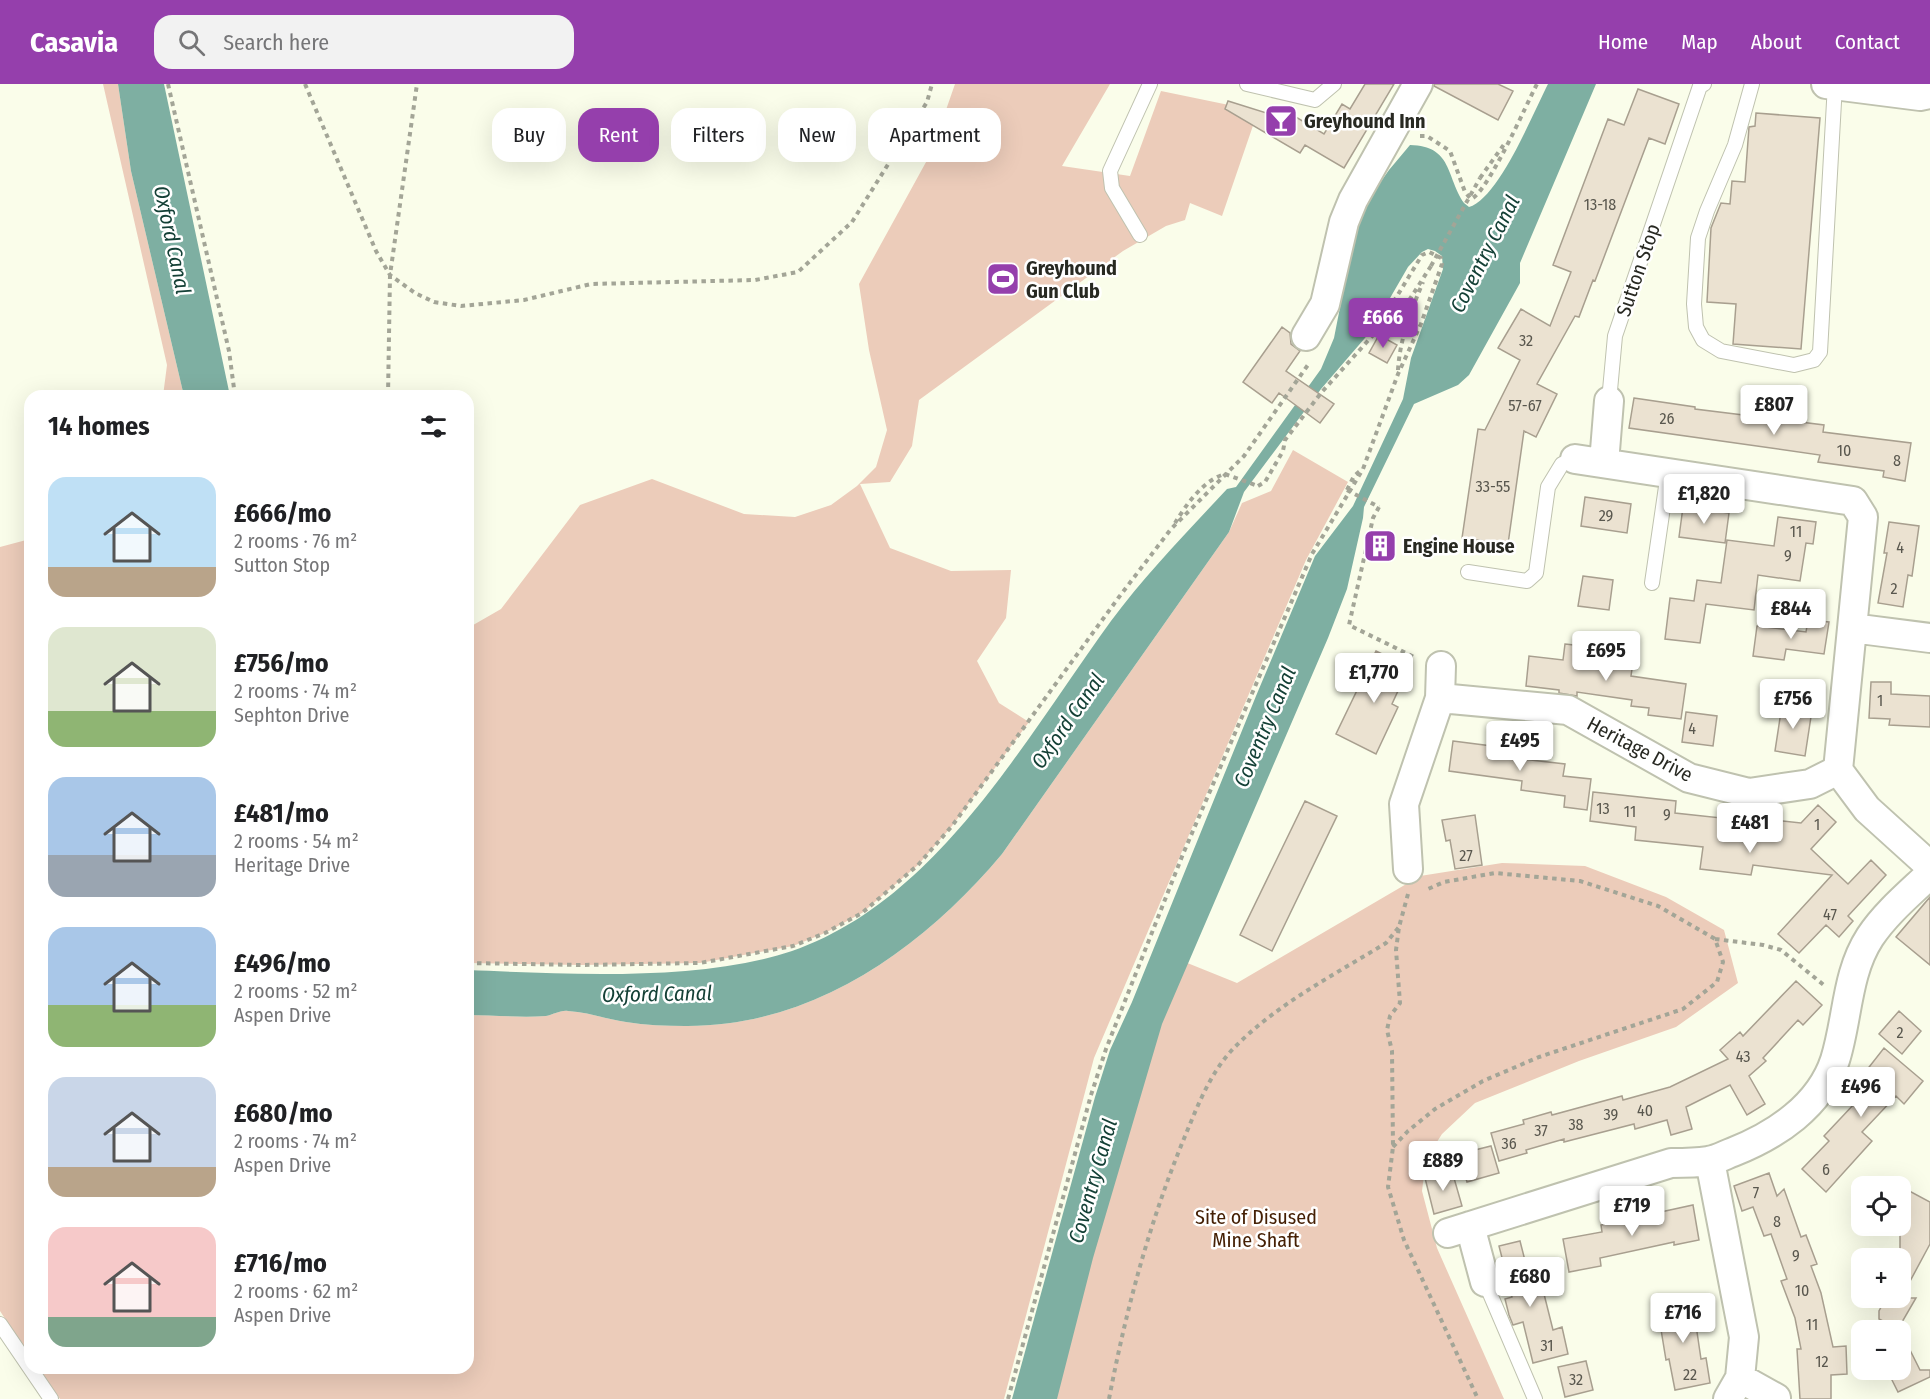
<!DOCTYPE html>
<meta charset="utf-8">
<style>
body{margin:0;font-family:"Fira Sans Condensed",sans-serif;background:#f2f2f2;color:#202124;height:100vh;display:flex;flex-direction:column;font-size:22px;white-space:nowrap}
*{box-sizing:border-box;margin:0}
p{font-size:20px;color:#757577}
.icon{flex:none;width:33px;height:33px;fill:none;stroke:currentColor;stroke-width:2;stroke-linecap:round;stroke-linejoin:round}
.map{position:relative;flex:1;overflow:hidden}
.sheet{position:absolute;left:24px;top:306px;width:450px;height:984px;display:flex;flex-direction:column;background:#fff;border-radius:18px;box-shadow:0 6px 24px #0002}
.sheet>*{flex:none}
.hud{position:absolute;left:492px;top:24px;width:570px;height:54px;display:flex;gap:12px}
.buttons{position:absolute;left:1851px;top:1092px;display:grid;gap:12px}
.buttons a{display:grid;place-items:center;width:60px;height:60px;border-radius:12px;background:#fff;box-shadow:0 6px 24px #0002;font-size:30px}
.price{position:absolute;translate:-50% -51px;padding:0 14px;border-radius:6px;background:#fff;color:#222;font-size:20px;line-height:39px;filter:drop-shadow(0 2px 3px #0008)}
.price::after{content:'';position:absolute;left:50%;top:36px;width:18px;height:14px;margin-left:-9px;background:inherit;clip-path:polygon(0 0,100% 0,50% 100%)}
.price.current{background:#953fac;color:#fff}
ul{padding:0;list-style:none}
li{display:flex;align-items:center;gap:18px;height:150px;padding:0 24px}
li span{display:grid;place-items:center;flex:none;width:168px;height:120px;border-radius:18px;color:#555}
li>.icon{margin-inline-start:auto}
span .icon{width:72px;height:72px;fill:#fffc;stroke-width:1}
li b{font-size:26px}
h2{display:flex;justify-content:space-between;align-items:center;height:72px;padding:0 24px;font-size:26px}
.chip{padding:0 21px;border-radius:18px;background:#fff;box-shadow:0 6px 24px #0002;font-size:21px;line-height:54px}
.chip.current{background:#953fac;color:#fff}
header{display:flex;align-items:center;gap:36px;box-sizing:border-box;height:84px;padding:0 30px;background:#953fac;color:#fff}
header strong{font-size:28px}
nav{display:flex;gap:33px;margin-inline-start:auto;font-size:21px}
.search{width:420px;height:54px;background:#f2f2f2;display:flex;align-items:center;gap:15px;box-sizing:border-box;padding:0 21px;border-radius:18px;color:#757577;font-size:22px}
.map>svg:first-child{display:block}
.green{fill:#ecccba}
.water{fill:#7eafa2}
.building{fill:#ebe2d1;stroke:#a89f8f;stroke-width:1.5}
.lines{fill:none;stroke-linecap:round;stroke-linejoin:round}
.lane-casing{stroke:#bfc2af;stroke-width:16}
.street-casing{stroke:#bfc2af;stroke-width:32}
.path{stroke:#a3a597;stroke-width:4;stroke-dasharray:4.5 4.5;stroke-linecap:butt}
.lane{stroke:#fff;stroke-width:14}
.street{stroke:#fff;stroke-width:28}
.path-bridge{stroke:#a3a597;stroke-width:4;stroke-dasharray:4.5 4.5;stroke-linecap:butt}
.labels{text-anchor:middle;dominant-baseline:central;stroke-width:5;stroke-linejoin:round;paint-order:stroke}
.number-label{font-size:16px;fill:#59574e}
.poi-label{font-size:20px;font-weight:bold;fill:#282922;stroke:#fff;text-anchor:start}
.street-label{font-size:20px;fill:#282922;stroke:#fff}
.park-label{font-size:20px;fill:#452005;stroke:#fff}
.water-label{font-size:21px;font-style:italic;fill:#144036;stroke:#fff}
</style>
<header>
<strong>Casavia</strong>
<div class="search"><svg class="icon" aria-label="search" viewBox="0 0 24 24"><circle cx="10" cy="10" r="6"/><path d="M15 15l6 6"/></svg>Search here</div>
<nav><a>Home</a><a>Map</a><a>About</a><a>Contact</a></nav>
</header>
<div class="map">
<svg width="1930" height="1315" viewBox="0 0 1930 1315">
<rect width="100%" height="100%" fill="#fafdea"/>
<path class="green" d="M103,0H118L131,87L184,312H163L167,281Z
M955,0H1110L1062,82L1130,92L1161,7L1258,27L1222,132L1190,119L1185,136L1166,142L1123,167L919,316L912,362L890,398L860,400L890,464L951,487L1011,486L1006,534L977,577L999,619L1029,638L952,742L918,781L862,829L825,849L793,862L700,879L581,881L468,879V544L501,525L580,421L652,395L744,430L795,433L831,421L857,402L876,383L887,346L869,266L859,200L931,69Z
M1293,366L1348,398L1306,476L1094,974L1004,1315H60L38,1284H468V931C493,931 520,934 546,932C553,931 560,926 568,927C587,928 606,935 626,938C645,941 666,942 685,942C814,943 923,864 1002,770L1229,448L1242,419L1271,407Z
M30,455V1273L0,1227V463Z
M1502,779L1585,782L1666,813L1724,846L1738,899L1676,943L1579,977L1475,1019L1442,1050L1426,1075L1422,1107L1437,1164L1504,1315H1032L1170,872L1237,899L1420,792Z"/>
<path class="water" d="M118,0H164L230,312H184L131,87Z
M1548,0H1596L1520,179V199L1469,291L1458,301L1414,320L1364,423L1363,434L1347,505L1328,554L1162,940L1093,1174L1057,1315H1012L1095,1013L1110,966L1132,918L1256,612L1315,472L1353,422L1403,315L1411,274L1443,185L1442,172L1435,167L1428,165L1422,168L1408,183L1371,247L1321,305L1244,408L1229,448L1002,770C923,864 814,943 685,942C666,942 645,941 626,938C606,935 587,928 568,927C560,926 553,931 546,932C520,934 493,931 468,931V886C566,890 699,898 792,867C937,817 1025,655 1111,537C1146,490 1187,448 1227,405L1236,403L1321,285L1334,254L1356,142L1365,120L1389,86L1410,61C1453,62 1446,93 1464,119L1469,123C1499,114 1533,29 1548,0Z"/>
<path class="building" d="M1365,0H1394L1344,84L1305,61L1300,69L1225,25L1228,17L1276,32L1281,24L1324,50L1342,20L1350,25Z
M1434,0H1498L1513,7L1498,36L1434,2Z
M1638,5L1679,20L1665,60L1649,54L1595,197L1593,196L1579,233L1575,232L1537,300L1557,310L1536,353L1524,347L1508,460L1462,454L1478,345L1485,346L1520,276L1498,264L1521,225L1550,242L1571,188L1553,181L1608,35L1624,41Z
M1756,29L1820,34L1801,265L1733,260L1736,220L1707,218L1711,144L1721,119L1730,120L1732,97L1745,98L1749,43L1755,42Z
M1282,243L1290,249L1291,260L1300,267L1286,287L1334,320L1320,339L1279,309L1272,319L1243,298Z
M1379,251L1397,261L1387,279L1369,269Z
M1634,314L1695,323V325L1824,341L1823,348L1911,359L1905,397L1883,393L1884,387L1818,378L1820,371L1629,344Z
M1585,413L1631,420L1627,449L1581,442Z
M1683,423L1729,429L1725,459L1679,453Z
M1778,433L1816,438L1813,460L1806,459L1800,497L1758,491L1754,526L1706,520L1700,559L1665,555L1670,514L1694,517L1697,496L1721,499L1727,456L1774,462Z
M1889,438L1919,442L1912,492L1908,491L1903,523L1878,519L1887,469H1884Z
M1583,492L1613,496L1609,526L1578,522Z
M1808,536L1829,538L1824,570L1786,565L1784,576L1753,572L1757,542L1806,548Z
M1565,560L1583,562L1582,572L1633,578L1631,592L1686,600L1681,635L1648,631L1649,624L1631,622L1632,616L1577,608V612L1559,609V606L1526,602L1529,572L1563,576Z
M1376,567L1409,583L1392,620L1398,623L1376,670L1336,650Z
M1871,598H1891V610L1930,612V643L1889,641L1890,635L1869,634Z
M1782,621L1812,626L1805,672L1775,667Z
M1686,628L1717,632L1713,662L1682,658Z
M1453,657L1523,666L1522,675L1565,680L1563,692L1591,695L1587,726L1564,723L1565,712L1521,706L1522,697L1449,687Z
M1593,708L1676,717L1675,729L1721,734V732L1757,734L1801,739L1818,721L1836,738L1811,765L1848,800L1871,776L1886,791L1848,832L1853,837L1839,853L1826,841L1799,869L1778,850L1832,791L1753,781L1751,791L1700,785L1703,763L1635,756L1636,743L1590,737Z
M1305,717L1337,732L1272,867L1240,851Z
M1475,731L1482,781L1455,785L1450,756L1446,757L1442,736Z
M1930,813V881L1896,853Z
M1796,897L1822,921L1803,941L1798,936L1763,974L1766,977L1749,992L1765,1020L1747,1031L1730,1001L1686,1023L1692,1045L1671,1051L1667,1036L1635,1045L1634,1040L1564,1058V1055L1526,1066L1527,1069L1499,1077L1491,1049L1524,1040L1523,1036L1551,1028L1552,1031L1622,1012L1623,1016L1670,1003L1728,975L1720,966L1740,948L1743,952Z
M1899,927L1921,947L1902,970L1879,950Z
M1884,964L1923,997L1904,1020L1896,1012L1862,1048L1872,1057L1826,1108L1802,1085L1829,1057L1824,1052L1855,1019L1848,1012L1869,990L1866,987Z
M1491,1062L1499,1089L1467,1098L1459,1070Z
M1452,1087L1462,1122L1434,1130L1425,1094Z
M1769,1089L1777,1112L1784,1105L1801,1153L1806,1151L1817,1180L1811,1182L1821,1209L1833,1263L1846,1262L1847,1290L1831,1291V1315H1800L1797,1265H1801L1795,1234L1781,1197L1787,1195L1771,1150L1764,1152L1753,1123L1742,1127L1734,1102Z
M1900,1102L1930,1118V1160L1901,1214H1916L1898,1245L1879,1235V1227L1886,1214H1900Z
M1693,1121L1699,1156L1674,1161V1158L1600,1174L1601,1182L1569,1188L1563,1155L1602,1148L1601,1141Z
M1520,1157L1533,1208L1543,1206L1553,1246L1562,1243L1568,1270L1533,1279L1523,1238L1513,1241L1509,1231L1505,1215L1512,1213L1499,1162Z
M1692,1214L1701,1275L1706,1274L1710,1299L1675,1306L1669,1275L1666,1276L1657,1221Z
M1900,1246L1920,1286H1930V1293L1898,1308L1887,1286H1900Z
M1586,1277L1593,1306L1565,1313L1558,1283Z"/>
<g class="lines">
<g class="lane-casing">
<path id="lane" d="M1247,0L1315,16L1334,0
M1752,0L1735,61L1707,127L1698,154L1694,220L1696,243L1703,256L1721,267L1794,281L1814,276L1820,268L1835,0
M1140,151L1112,104L1110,87L1150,0
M1609,317L1615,252L1700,2L1704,0
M1468,488L1527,497L1536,489L1548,403L1562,380L1575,375
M1652,499L1668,389
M1485,1198L1535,1315
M0,1240L51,1315"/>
</g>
<g class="street-casing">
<path id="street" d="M1826,0L1920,12L1930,10
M1306,252L1325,220L1344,138L1353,116L1418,0
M1575,375L1853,417L1863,433L1838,686L1867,725L1930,782
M1604,379L1609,317
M1852,544L1930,554
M1441,582L1440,614L1568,626L1689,694L1749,709L1810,700L1838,686
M1408,785L1404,720L1440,614
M1710,1077L1744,1253L1740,1294L1728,1315
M1470,1142L1485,1198
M1448,1149L1671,1079C1683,1079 1696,1079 1708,1077C1716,1076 1725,1071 1733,1068C1776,1051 1820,1022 1835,976C1848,935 1846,890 1870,853C1886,829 1909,810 1930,790
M1740,1294L1776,1314"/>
</g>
<path class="path" d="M168,0L229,267L235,312
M305,0L376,167L390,191L415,209L434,218L461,222L524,216L591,200L755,196L798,188L852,138L927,18L932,0
M1420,52H1427L1450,67L1465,108L1471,115C1488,108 1526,21 1537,0
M1480,94L1505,59
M1398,286C1400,254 1411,227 1423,198
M388,312L390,191L417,0
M1258,402L1265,398L1283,367L1285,356L1321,309L1374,250L1401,229L1431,182
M1347,406L1354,392L1360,387
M1379,423L1373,434L1349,541L1416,574
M1175,439C1186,421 1203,396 1225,390
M1408,810L1399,843L1396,866L1400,919L1390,932L1387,946L1392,967L1393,1063L1388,1103L1404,1156L1478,1315
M1715,855L1763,861L1781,866L1825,902
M468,879L581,881L700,879L793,862L825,849L862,829L918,781L952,742L1119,513L1171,445L1244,372L1310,278
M1393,1063L1408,1047L1435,1025L1483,997L1539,973L1683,925L1717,898L1723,878L1715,855L1658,822L1580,797L1495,789L1444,798L1428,805
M1008,1315L1091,1011L1106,965L1183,770L1312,470L1363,385L1398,290L1421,240L1442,180L1441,174L1429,168L1422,171L1374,250
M1109,1315C1126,1226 1149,1140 1183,1057C1196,1026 1209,990 1233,965C1275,921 1334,891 1386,859L1399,843"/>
<use href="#lane" class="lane"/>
<use href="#street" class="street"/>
<path class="path-bridge" d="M1431,182L1480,94
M1225,390L1258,402
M1347,406L1379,423"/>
</g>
<defs>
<g id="bar-square" transform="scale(1.725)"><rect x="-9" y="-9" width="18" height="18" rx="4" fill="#953fac" stroke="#fff"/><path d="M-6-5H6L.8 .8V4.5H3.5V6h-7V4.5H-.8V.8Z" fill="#fff"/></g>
<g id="stadium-square" transform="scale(1.725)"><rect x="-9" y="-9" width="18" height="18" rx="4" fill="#953fac" stroke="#fff"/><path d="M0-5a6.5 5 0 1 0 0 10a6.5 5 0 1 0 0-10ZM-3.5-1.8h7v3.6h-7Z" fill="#fff"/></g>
<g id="building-square" transform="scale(1.725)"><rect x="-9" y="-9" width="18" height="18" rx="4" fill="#953fac" stroke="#fff"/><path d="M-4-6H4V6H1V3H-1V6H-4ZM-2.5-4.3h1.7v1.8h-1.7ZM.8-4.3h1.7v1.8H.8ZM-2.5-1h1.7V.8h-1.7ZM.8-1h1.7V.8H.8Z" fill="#fff"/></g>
</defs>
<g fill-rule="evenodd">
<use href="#bar-square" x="1281" y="37"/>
<use href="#stadium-square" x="1003" y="195"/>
<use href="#building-square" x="1380" y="462"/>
</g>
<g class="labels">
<g class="number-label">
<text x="1600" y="120">13-18</text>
<text x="1526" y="256">32</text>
<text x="1525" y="321">57-67</text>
<text x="1667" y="334">26</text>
<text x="1844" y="366">10</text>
<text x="1897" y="376">8</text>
<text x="1493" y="402">33-55</text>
<text x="1606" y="431">29</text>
<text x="1796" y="447">11</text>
<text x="1900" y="463">4</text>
<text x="1788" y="471">9</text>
<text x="1894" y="504">2</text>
<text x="1880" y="616">1</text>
<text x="1692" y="644">4</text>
<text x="1603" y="724">13</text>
<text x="1630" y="727">11</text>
<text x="1667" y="730">9</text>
<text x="1817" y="740">1</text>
<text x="1466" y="771">27</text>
<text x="1830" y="830">47</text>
<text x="1900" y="948">2</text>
<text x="1743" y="972">43</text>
<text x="1645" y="1026">40</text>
<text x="1611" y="1030">39</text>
<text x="1576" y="1040">38</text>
<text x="1541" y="1046">37</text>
<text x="1509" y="1059">36</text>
<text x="1826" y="1085">6</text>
<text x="1756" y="1108">7</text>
<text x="1777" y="1137">8</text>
<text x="1796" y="1171">9</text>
<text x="1802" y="1206">10</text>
<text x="1812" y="1240">11</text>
<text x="1547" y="1261">31</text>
<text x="1822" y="1277">12</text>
<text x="1690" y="1290">22</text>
<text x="1576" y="1295">32</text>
</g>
<g class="poi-label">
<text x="1304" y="37">Greyhound Inn</text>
<text x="1026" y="184">Greyhound<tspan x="1026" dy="23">Gun Club</tspan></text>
<text x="1403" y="462">Engine House</text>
</g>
<g class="street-label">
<text transform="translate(1638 186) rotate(-71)">Sutton Stop</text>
<text transform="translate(1640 665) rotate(28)">Heritage Drive</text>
</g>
<g class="park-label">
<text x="1256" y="1133">Site of Disused<tspan x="1256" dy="23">Mine Shaft</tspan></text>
</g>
<g class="water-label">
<text transform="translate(172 156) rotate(78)">Oxford Canal</text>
<text transform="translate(1485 170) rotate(-63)">Coventry Canal</text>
<text transform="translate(1068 637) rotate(-55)">Oxford Canal</text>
<text transform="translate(1265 643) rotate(-67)">Coventry Canal</text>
<text transform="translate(657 910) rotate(-1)">Oxford Canal</text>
<text transform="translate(1093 1097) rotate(-74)">Coventry Canal</text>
</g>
</g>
</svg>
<div class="buttons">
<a><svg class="icon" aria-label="locate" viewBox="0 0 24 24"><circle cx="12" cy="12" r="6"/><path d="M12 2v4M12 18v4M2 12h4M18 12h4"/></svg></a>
<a>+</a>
<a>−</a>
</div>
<b class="price current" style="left:1383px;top:265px">£666</b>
<b class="price" style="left:1774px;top:352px">£807</b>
<b class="price" style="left:1704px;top:441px">£1,820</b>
<b class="price" style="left:1791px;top:556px">£844</b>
<b class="price" style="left:1606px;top:598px">£695</b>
<b class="price" style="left:1374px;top:620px">£1,770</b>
<b class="price" style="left:1793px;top:646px">£756</b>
<b class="price" style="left:1520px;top:688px">£495</b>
<b class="price" style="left:1750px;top:770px">£481</b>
<b class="price" style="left:1861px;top:1034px">£496</b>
<b class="price" style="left:1443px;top:1108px">£889</b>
<b class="price" style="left:1632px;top:1153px">£719</b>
<b class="price" style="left:1530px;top:1224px">£680</b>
<b class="price" style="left:1683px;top:1260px">£716</b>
<div class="hud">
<a class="chip">Buy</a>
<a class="chip current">Rent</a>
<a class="chip">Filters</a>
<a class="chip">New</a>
<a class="chip">Apartment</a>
</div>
<section class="sheet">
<h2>14 homes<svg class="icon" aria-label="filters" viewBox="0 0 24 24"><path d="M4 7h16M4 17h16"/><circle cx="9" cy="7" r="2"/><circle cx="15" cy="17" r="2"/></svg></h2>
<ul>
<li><span style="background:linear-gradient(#bfe0f5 75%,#b9a48a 0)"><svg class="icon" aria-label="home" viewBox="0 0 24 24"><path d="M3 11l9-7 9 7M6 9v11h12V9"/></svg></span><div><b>£666/mo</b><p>2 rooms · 76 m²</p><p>Sutton Stop</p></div></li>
<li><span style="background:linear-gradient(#dfe7d0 70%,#8fb573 0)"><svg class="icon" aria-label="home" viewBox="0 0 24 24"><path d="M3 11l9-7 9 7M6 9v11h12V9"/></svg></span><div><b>£756/mo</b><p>2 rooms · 74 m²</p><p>Sephton Drive</p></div></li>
<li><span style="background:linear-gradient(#a9c7e8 65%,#9aa5b1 0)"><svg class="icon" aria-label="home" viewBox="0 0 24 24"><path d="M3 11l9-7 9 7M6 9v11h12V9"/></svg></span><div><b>£481/mo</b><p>2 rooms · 54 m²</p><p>Heritage Drive</p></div></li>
<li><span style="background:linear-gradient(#a9c7e8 65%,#8fb573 0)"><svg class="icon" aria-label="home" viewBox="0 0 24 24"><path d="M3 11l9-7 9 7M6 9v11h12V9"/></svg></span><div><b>£496/mo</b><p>2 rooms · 52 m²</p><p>Aspen Drive</p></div></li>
<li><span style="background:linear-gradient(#c9d6e8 75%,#b9a48a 0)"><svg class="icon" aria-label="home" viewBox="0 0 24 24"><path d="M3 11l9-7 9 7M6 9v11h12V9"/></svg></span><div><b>£680/mo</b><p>2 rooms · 74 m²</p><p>Aspen Drive</p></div></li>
<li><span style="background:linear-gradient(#f6c9c9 75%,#7fa58c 0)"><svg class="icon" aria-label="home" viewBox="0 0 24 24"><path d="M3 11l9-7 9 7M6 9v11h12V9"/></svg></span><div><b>£716/mo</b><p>2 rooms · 62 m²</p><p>Aspen Drive</p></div></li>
</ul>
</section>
</div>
